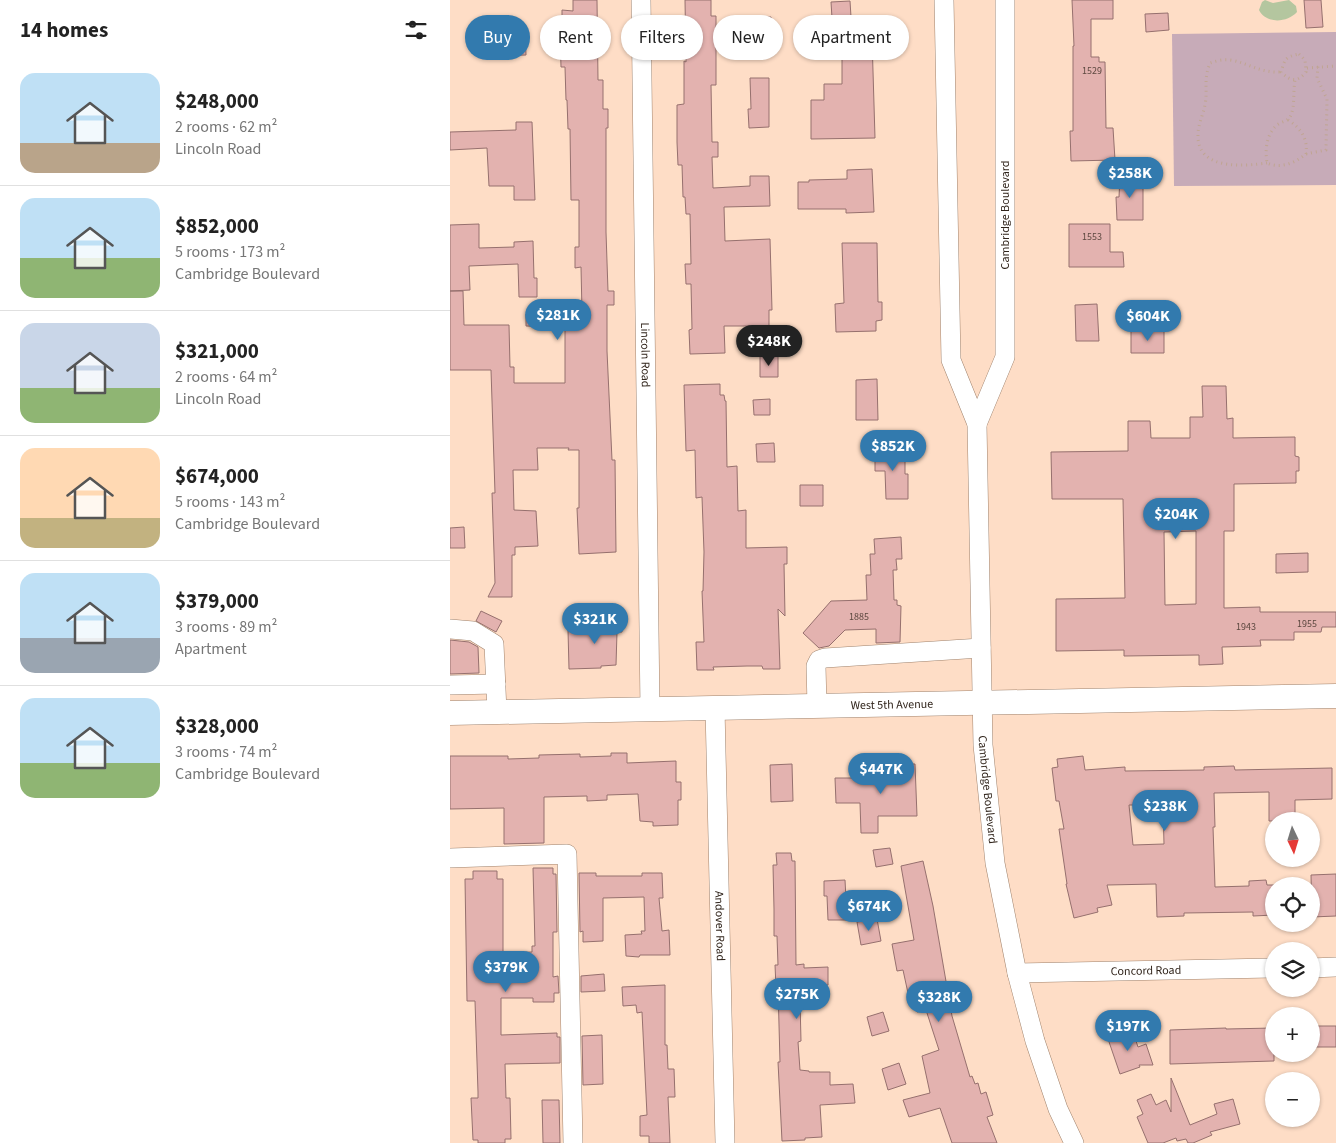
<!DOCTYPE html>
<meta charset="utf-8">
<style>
body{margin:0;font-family:"Source Sans 3",sans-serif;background:#f2f2f2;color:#222;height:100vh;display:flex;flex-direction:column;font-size:19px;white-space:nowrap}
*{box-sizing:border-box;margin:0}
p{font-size:16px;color:#767676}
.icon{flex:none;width:28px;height:28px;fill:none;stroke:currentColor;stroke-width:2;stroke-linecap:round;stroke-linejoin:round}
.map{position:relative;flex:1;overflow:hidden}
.sheet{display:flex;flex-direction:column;background:#fff;width:450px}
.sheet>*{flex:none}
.top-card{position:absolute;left:15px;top:15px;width:475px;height:45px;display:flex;gap:10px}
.needle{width:32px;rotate:176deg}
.tools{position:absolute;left:815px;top:812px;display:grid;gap:10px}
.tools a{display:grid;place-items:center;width:55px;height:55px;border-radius:50%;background:#fff;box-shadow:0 1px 4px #0004;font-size:25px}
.price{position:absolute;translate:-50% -42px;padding:0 11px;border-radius:18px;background:#327aae;color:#fff;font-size:16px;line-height:32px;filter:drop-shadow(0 1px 2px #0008)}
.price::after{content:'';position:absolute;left:50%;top:30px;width:15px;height:11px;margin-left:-8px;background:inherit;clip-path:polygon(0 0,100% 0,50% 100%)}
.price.active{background:#222;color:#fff}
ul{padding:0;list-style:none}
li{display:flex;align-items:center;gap:15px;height:125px;padding:0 20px}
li+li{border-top:1px solid #e0e0e0}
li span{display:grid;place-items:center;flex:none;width:140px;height:100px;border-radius:15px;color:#555}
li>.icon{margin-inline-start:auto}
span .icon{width:60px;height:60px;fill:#fffc;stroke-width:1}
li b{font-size:21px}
h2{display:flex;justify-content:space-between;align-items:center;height:60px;padding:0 20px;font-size:21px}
.tag{padding:0 18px;border-radius:22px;background:#fff;box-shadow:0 1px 4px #0004;font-size:18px;line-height:45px}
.tag.active{background:#327aae;color:#fff}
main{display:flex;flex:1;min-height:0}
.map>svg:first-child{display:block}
.green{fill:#c7abb8}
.water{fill:#b4c69f}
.building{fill:#e3b2af;stroke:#96706e;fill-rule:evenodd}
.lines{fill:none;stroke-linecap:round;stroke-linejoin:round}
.minor-casing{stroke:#a0836d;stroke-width:20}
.major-casing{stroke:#a0836d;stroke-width:25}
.path{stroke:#c0a592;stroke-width:3;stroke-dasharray:1 4;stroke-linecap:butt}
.minor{stroke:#fff;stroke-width:19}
.major{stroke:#fff;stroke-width:24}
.labels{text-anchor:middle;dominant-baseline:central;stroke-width:4.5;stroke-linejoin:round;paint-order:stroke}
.number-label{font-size:10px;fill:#5d4840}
.street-label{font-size:12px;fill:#30241b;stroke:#fff}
</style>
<main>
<section class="sheet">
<h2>14 homes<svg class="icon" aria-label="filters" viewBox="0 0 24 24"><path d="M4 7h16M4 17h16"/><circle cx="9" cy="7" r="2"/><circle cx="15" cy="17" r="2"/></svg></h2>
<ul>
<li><span style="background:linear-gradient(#bfe0f5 70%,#b9a48a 0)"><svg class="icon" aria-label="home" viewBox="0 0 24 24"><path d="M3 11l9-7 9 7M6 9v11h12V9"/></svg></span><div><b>$248,000</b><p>2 rooms · 62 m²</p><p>Lincoln Road</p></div></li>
<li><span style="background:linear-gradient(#bfe0f5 60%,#8fb573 0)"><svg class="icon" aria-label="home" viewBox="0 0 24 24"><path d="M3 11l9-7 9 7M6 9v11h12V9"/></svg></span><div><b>$852,000</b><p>5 rooms · 173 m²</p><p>Cambridge Boulevard</p></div></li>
<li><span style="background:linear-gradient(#c9d6e8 65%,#8fb573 0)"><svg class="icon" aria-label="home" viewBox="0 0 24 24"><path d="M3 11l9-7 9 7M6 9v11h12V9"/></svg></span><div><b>$321,000</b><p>2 rooms · 64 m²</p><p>Lincoln Road</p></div></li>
<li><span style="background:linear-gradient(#ffd9b3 70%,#c2b280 0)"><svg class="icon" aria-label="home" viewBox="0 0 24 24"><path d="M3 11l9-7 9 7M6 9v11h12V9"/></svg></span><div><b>$674,000</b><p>5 rooms · 143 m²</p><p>Cambridge Boulevard</p></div></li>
<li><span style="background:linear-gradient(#bfe0f5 65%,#9aa5b1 0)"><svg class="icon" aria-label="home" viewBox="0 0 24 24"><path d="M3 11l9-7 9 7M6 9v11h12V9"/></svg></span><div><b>$379,000</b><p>3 rooms · 89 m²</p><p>Apartment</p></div></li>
<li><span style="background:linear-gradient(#bfe0f5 65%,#8fb573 0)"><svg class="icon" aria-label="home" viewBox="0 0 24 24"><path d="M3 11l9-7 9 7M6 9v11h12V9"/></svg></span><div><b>$328,000</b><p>3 rooms · 74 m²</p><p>Cambridge Boulevard</p></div></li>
</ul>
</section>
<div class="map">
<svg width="886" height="1143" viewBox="0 0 886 1143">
<rect width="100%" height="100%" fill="#feddc6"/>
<path class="green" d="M886,32V185L724,186L722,34Z"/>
<path class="water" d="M815,0L823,3L839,0L846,6L847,12C837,23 816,24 809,10L812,2Z"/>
<path class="building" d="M123,0H147L148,80H153V109H158V128H156V232L158,291H164V305H157V351L162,460H165L166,552L129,554L127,508H129V450H118L119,448H87L88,470H63L64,510L86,511L88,546L65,547V555H62V597H38L45,583L42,493H45L41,370H0V291H13L14,325H59L60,367H64V383H115V327L76,326V314L132,312L131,267L125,268V247H129V200H121L120,129H118L117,100H116L115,67H111L110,31H112V10L123,11Z
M235,0H261V16H266V85H261L262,142H268V157H262L263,188L300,186V176H319L320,206L274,207L275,241L320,239L322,310H319V326H274L275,353L240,354L239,330L242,329L241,284H236L235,264H241L240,214H236L235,197H233L232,165H228L227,142V105L234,104V61L236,62Z
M622,0H663V19H641V57H649V62H655L656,128H663L665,160L621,161L620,131H623V46H624Z
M854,0H871L873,27L856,28Z
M400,1L401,17H413L414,32L418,31V38H422L425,138L361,139V100H374V84H392V53H389V18H382L381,2Z
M718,13L719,30L696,32L695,14Z
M306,17H321V45H306Z
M75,30L76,55L34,56L33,31Z
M300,78H319V127L299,128L298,109H301Z
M66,122H82L85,200H64V186H39L37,148L0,150V132L66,130Z
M422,169L424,212L396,213V209H348V182H359V180L397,179V170Z
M670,176H693V220H667L666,197H669Z
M29,224V248L64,247V242L83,241L84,278H87V297H69L68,264L19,266L20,290L0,291V225Z
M619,224H660V252H673L674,267H619Z
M392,243H427L428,302H432V320L426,321V331L386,332L385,304L394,303Z
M647,304L649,341H626L625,305Z
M681,330H714V353H681Z
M310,356H328V377H310Z
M427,379L428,420H406V380Z
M270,384V395H274L275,401H276L277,467L287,466L288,511L296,510V548L337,547V564H334L335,616L328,609L330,669H313L312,666H297L263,667L264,670H247L246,642H254L252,591H253L254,552L252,497L246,498L245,450L236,451L234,385Z
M752,386H776L777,419L783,418V438L845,437V456L849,457V471H846V483L784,484V531H774V608L810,607V612H886V627H872L871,632H844V640H810L811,646L772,647L773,664L749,665V655L674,656V650L606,651V599L675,598L673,499H602L601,452L678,451V421H700L701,438H740V417H753ZM746,531V604L715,605L714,532Z
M320,399V415H304L303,400Z
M324,443L325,462H307L306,444Z
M425,448H455V474H458V499H436L435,471H425Z
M350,485H373V506H350Z
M14,527L15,548H0V528Z
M451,537L452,559H446L447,570H443L444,600H447V605L451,606L450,642L426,643V629L395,630L379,646L369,648L353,633L381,601L417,600L416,575H421L420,554H425L424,539Z
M858,553V572L826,573V554Z
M31,611L52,621L46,632L26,621Z
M142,618H171L172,632H167L166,665L151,666V668L119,669L118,630H142Z
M0,640L19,642L28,647L29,673L0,674Z
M161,753H177V763L226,761V782H231V800H228V825L203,826V822L190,821L188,794L157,795V800L137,801V796L94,797V843L54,844V808L0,809V756H58V759L89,758V755L130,754V757L161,756Z
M633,756L635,770L675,767V771L754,770V767L784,766L785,770L882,768V799L845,800V821H819V792L764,793L765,827H763L765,887L799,886V881L816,880L817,885H824V915L803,916V912L734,913V916L707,917L706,884L657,885L662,905L647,908L648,912L624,918L616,884H617L609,829H614L609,801H606L602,768L608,767L607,759ZM679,805H713L714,844L683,845Z
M342,764L343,801L321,802L320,765Z
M436,764H465L467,816H428V833H411L410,803H386L385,778H436Z
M440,848L443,864L426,867L423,850Z
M326,853H341L342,861H345L346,965L354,964V968L378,967V985L363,986V1000L350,1001L351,1041L348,1042L350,1070L359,1071V1072H380V1085L403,1084L405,1103L370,1105L372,1137L355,1138V1140L332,1141L328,1062H330L328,987H326L325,965H328L327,936H324V909L323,865H327Z
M473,861L483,906L502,1016L520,1077L522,1076L525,1084L528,1083L531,1094L536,1092L543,1115L537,1117L547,1143H502L490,1108L459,1117L453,1100L480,1093L472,1056L489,1050L476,1010L467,1012L466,1006L461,1007L453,970L447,971L442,944L464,940L451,866Z
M83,868H103V874H106L107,932H103V977L108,976L109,993H104V1002H83V998H51V1035L107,1033V1037H110V1063L55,1064L56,1098H60L61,1139H55V1143H28V1140H23L21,1098H28V1092L25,1001H17L15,879H23V871H47V879H53V953L82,952V946H85Z
M129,873H146V876H192V873H212L213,898H209L212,931L219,930L220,955H190L189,957L176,956L175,935L192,934L191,931H195L194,897L153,898V941L133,942V931L130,932Z
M886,874V916L862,917L861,875Z
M395,880L396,899H400V920H378L377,896H374V881Z
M427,919L431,941L411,945L407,922Z
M154,974L155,991L131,992V976Z
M215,985V1045H217L218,1069H224L225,1097H218L220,1143H199V1136H190V1116L197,1115L192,1012L187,1013L186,1005L173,1006L172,987Z
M433,1012L439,1031L422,1036L417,1017Z
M861,1026H886V1047H861Z
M776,1028V1029L824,1028V1061L720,1064V1030Z
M675,1030L679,1040L685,1038L688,1047L696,1044L703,1065H689L690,1067L670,1074L657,1036Z
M152,1035L153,1084L133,1085L132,1036Z
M449,1063L456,1084L438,1090L432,1069Z
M721,1078L740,1125L767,1114L764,1104L783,1099L790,1124L760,1132L762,1135L743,1143H738L736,1139L727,1141L726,1138L713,1143H698L687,1117L693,1114L687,1100L701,1094L706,1105L716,1100L721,1112Z
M92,1100H109L110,1143H93Z"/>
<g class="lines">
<g class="minor-casing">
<g id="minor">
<path id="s1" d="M191,0L200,709"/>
<path id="s2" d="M494,0L501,360L527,424L533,745L545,863L567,973L585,1041L608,1109L624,1143"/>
<path d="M527,424L555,357V0"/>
<path d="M0,629L23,631L44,644L47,712"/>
<path d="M0,685L46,684"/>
<path d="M367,706L366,666L369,660L375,658L531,648"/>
<path id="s3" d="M265,708L275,1143"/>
<path d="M0,858L117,854L123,1143"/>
<path d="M861,968L886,967"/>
<path id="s4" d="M567,973L824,968"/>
</g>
</g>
<g class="major-casing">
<g id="major">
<path id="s5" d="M0,713L886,696"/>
</g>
</g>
<path class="path" d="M849,54L855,60L856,72C847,83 840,81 831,72C835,59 835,57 849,54Z
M857,68L886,66
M838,120C851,128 858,139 856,154C845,163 831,169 817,163C815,151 816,135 826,126C831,121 838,122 841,115C845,105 843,91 845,80
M856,154L876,150L877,99L867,78L868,66
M817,163C795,166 747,171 748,135C748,125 753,115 755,105C758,89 753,81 760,63C766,61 773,59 780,60C799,63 809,73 831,72"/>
<use href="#minor" class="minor"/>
<use href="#major" class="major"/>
</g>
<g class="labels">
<g class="number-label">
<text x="642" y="71">1529</text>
<text x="642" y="237">1553</text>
<text x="409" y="617">1885</text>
<text x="857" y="624">1955</text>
<text x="796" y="627">1943</text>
</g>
<g class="street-label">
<text transform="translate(555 215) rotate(-90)">Cambridge Boulevard</text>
<text stroke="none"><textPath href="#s1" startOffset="355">Lincoln Road</textPath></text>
<text stroke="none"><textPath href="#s5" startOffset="442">West 5th Avenue</textPath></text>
<text stroke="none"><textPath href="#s2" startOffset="795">Cambridge Boulevard</textPath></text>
<text stroke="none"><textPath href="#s3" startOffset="218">Andover Road</textPath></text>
<text stroke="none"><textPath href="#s4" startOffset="129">Concord Road</textPath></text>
</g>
</g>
</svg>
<div class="tools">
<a><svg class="needle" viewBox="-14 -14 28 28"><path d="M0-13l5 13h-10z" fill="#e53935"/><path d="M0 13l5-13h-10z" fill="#767676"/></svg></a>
<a><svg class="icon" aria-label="locate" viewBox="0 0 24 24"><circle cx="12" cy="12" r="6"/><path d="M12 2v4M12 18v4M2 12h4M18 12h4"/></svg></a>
<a><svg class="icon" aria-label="layers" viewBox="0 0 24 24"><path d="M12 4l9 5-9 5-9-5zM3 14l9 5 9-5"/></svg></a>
<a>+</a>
<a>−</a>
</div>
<b class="price" style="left:680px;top:199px">$258K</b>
<b class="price" style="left:108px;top:341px">$281K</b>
<b class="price" style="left:698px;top:342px">$604K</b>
<b class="price active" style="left:319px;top:367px">$248K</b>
<b class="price" style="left:443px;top:472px">$852K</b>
<b class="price" style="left:726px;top:540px">$204K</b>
<b class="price" style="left:145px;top:645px">$321K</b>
<b class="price" style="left:431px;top:795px">$447K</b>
<b class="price" style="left:715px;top:832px">$238K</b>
<b class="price" style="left:419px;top:932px">$674K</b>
<b class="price" style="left:56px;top:993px">$379K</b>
<b class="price" style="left:347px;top:1020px">$275K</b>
<b class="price" style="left:489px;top:1023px">$328K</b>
<b class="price" style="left:678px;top:1052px">$197K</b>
<div class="top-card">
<a class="tag active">Buy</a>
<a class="tag">Rent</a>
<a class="tag">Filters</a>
<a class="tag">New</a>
<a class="tag">Apartment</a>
</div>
</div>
</main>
